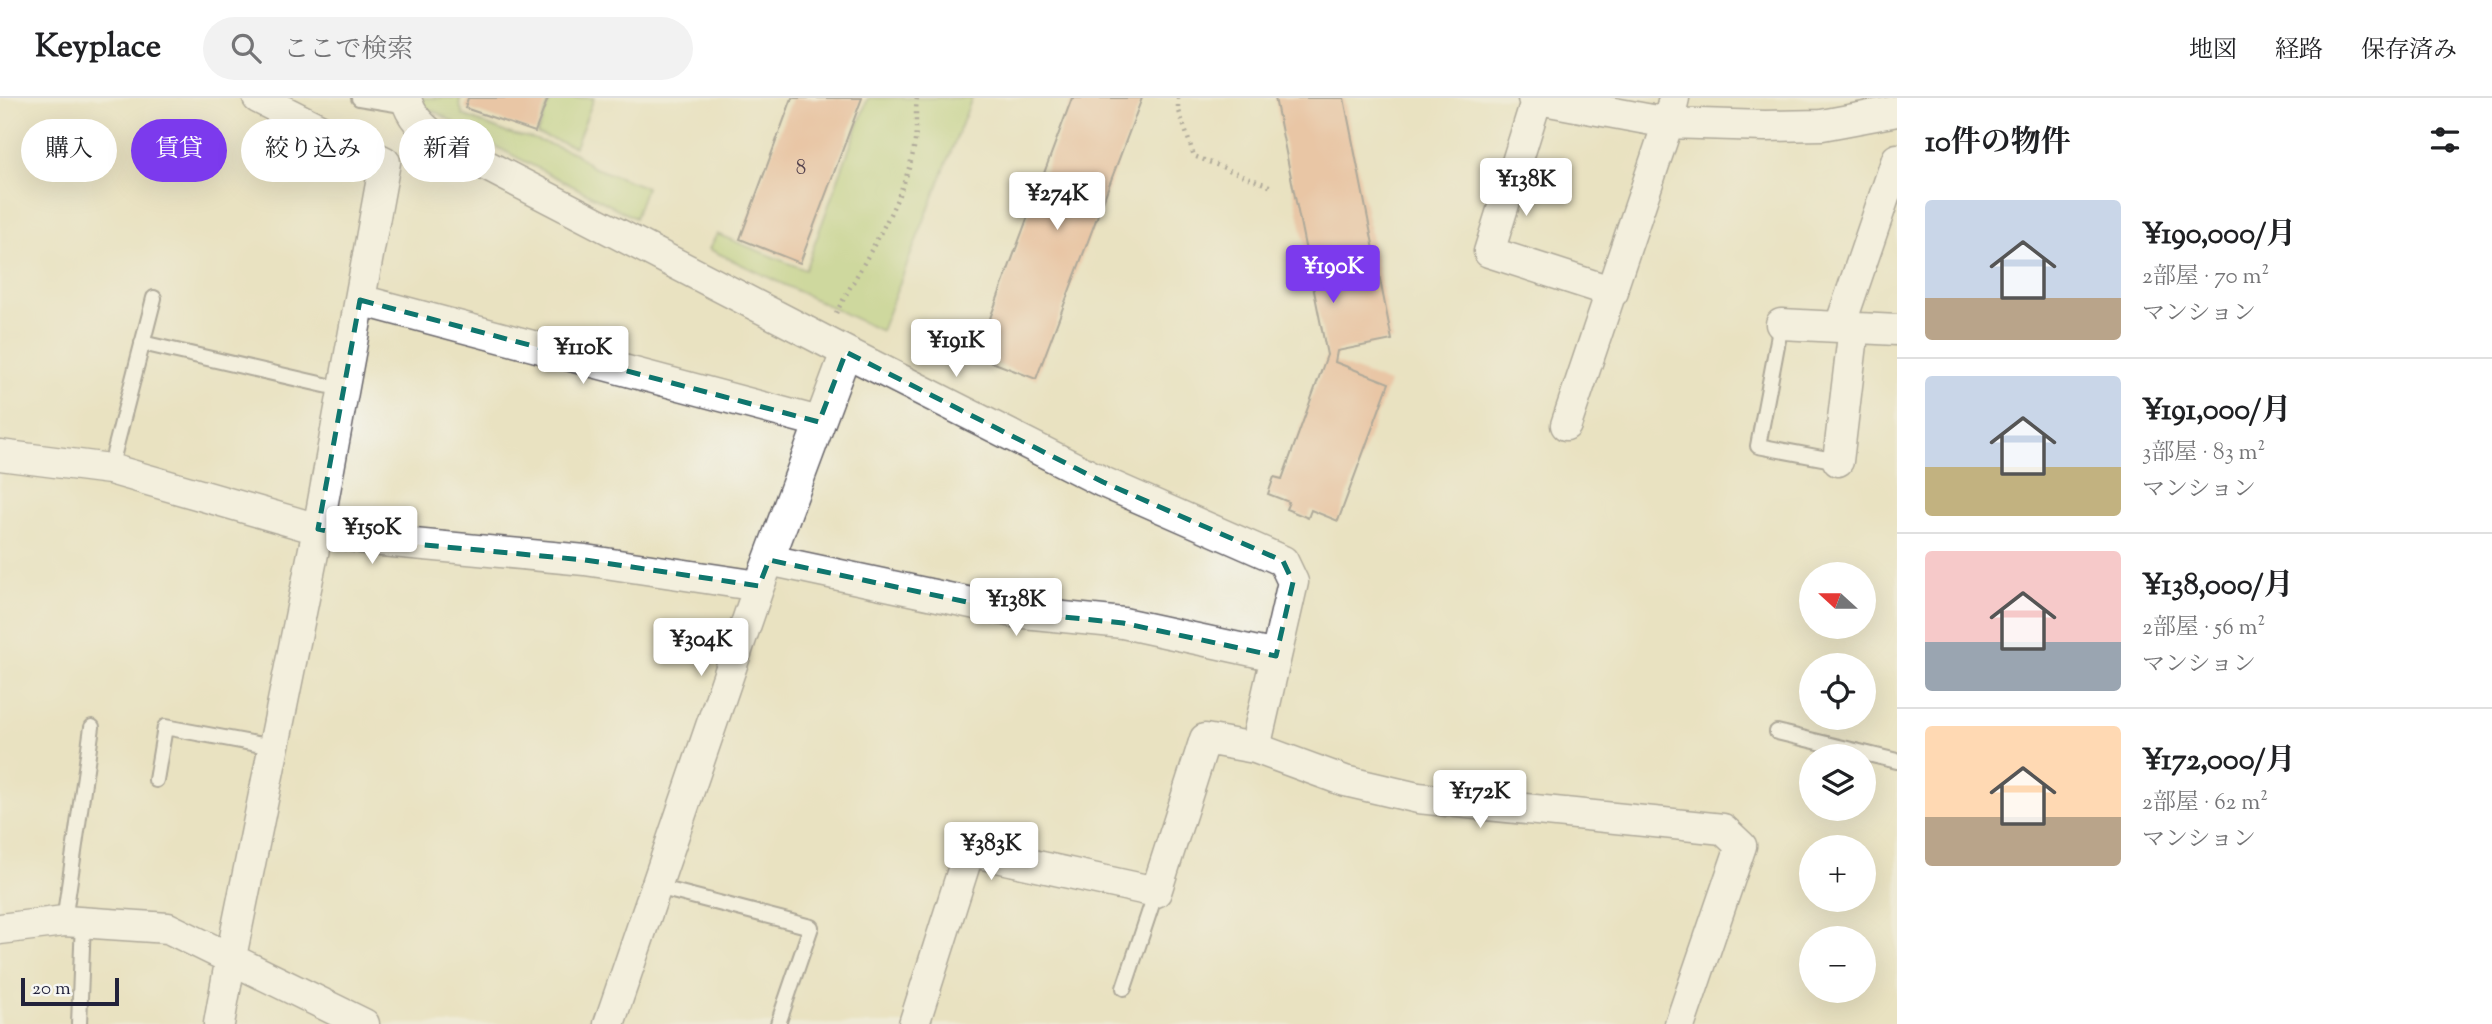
<!DOCTYPE html>
<html lang="ja">
<meta charset="utf-8">
<style>
body{margin:0;font-family:"Sorts Mill Goudy","Noto Serif JP",serif;background:#f2f2f2;color:#202124;height:100vh;display:flex;flex-direction:column;font-size:26px;white-space:nowrap}
*{box-sizing:border-box;margin:0}
p{font-size:23px;color:#757577}
.icon{flex:none;width:38px;height:38px;fill:none;stroke:currentColor;stroke-width:2;stroke-linecap:round;stroke-linejoin:round}
.map{position:relative;flex:1;overflow:hidden}
.panel{display:flex;flex-direction:column;background:#fff;width:595px}
.panel>*{flex:none}
.guide{position:absolute;left:21px;top:21px;width:665px;height:63px;display:flex;gap:14px}
.needle{width:46px;rotate:291deg}
.tools{position:absolute;left:1799px;top:464px;display:grid;gap:14px}
.tools a{display:grid;place-items:center;width:77px;height:77px;border-radius:50%;background:#fff;box-shadow:0 7px 28px #0002;font-size:35px}
.scale{position:absolute;left:21px;bottom:18px;width:98px;box-sizing:border-box;padding-left:7px;border:4px solid #22223b;border-top:0;font-size:19px;line-height:24px;white-space:nowrap;color:#22223b;-webkit-text-stroke:5px #f6f6f2;paint-order:stroke}
.price{position:absolute;translate:-50% -60px;padding:0 16px;border-radius:7px;background:#fff;color:#222;font-size:23px;line-height:46px;filter:drop-shadow(0 2px 4px #0008)}
.price::after{content:'';position:absolute;left:50%;top:42px;width:21px;height:16px;margin-left:-10px;background:inherit;clip-path:polygon(0 0,100% 0,50% 100%)}
.price.selected{background:#7c3aed;color:#fff}
ul{padding:0;list-style:none}
li{display:flex;align-items:center;gap:21px;height:175px;padding:0 28px}
li+li{border-top:2px solid #e0e0e0}
li span{display:grid;place-items:center;flex:none;width:196px;height:140px;border-radius:7px;color:#555}
li>.icon{margin-inline-start:auto}
span .icon{width:84px;height:84px;fill:#fffc;stroke-width:1}
li b{font-size:30px}
h2{display:flex;justify-content:space-between;align-items:center;height:84px;padding:0 28px;font-size:30px}
.chip{padding:0 24px;border-radius:32px;background:#fff;box-shadow:0 7px 28px #0002;font-size:24px;line-height:63px}
.chip.selected{background:#7c3aed;color:#fff}
header{display:flex;align-items:center;gap:42px;box-sizing:border-box;height:98px;padding:0 35px;background:#fff;border-bottom:2px solid #e0e0e0}
header strong{font-size:33px}
nav{display:flex;gap:38px;margin-inline-start:auto;font-size:24px}
.search{width:490px;height:63px;background:#f2f2f2;display:flex;align-items:center;gap:18px;box-sizing:border-box;padding:0 24px;border-radius:38px;color:#757577;font-size:26px}
main{display:flex;flex:1;min-height:0}
.map>svg:first-child{display:block}
.green{fill:#aecc73;stroke:#687757;stroke-width:2}
.building{fill:#e8a484}
.lines{fill:none;stroke-linecap:round;stroke-linejoin:round}
.lane-casing{stroke:#68656a;stroke-width:18}
.street-casing{stroke:#68656a;stroke-width:33}
.path{stroke:#68656a;stroke-width:4.5;stroke-dasharray:2 5;stroke-linecap:butt}
.lane{stroke:#fff;stroke-width:14}
.street{stroke:#fff;stroke-width:30}
.marked{fill:none;stroke:#0f766e;stroke-width:5;stroke-dasharray:14 9;stroke-linejoin:round}
.labels{text-anchor:middle;dominant-baseline:central;stroke-width:6;stroke-linejoin:round;paint-order:stroke}
.number-label{font-size:21px;fill:#54424d}
</style>
<header>
<strong>Keyplace</strong>
<div class="search"><svg class="icon" aria-label="search" viewBox="0 0 24 24"><circle cx="10" cy="10" r="6"/><path d="M15 15l6 6"/></svg>ここで検索</div>
<nav><a>地図</a><a>経路</a><a>保存済み</a></nav>
</header>
<main>
<div class="map">
<svg width="1897" height="926" viewBox="0 0 1897 926">
<rect width="100%" height="100%" fill="#f6f6f2"/>
<filter id="ink" filterUnits="userSpaceOnUse"><feTurbulence type="fractalNoise" baseFrequency=".0143" numOctaves="2"/><feDisplacementMap in="SourceGraphic" scale="14" xChannelSelector="R" yChannelSelector="G"/><feConvolveMatrix kernelMatrix="1 2 1 2 8 2 1 2 1" color-interpolation-filters="sRGB"/></filter>
<filter id="wash" filterUnits="userSpaceOnUse"><feTurbulence type="fractalNoise" baseFrequency=".00686" numOctaves="4" result="noise"/><feDisplacementMap in="SourceGraphic" scale="28" xChannelSelector="R" yChannelSelector="G"/><feGaussianBlur stdDeviation="1.57" result="paint"/><feColorMatrix in="noise" values="0 0 0 0 0 0 0 0 0 0 0 0 0 0 0 0 0 1.4 0 .05"/><feComposite in="paint" operator="in"/></filter>
<g filter="url(#wash)">
<rect width="100%" height="100%" fill="#e9e2c1"/>
<path class="green" d="M418,0H461L459,4L463,17L507,35L534,41L575,55L592,69L646,89L635,120L481,41L438,15L420,9Z
M551,0H594L575,49L537,36Z
M868,0H972L881,233L709,151L717,136L805,172Z"/>
<g id="blocks">
<path class="building" d="M468,0H548L535,34L465,10Z
M792,0H862L800,165L740,141Z
M1072,0H1142L1036,281L976,258Z
M1275,0H1344L1392,242L1337,253L1335,264L1389,285L1338,423L1311,412L1308,420L1286,411L1289,404L1268,396L1274,379L1282,381L1327,257Z"/>
</g>
</g>
<g filter="url(#ink)">
<use href="#blocks" fill-opacity="0" stroke="#68656a" stroke-width="2"/>
<g class="lines">
<g class="lane-casing">
<path id="lane" d="M359,0L408,8
M1781,226L1758,348L1838,363
M142,245L342,291
M110,371L154,200
M1777,634L1897,663
M156,682L165,629L273,649
M657,789L811,829L778,926
M64,823L92,629
M1124,890L1156,794
M79,926L83,823"/>
</g>
<g class="street-casing">
<path id="street" d="M406,0C411,21 425,31 441,44L846,254L1103,384L1283,463L1293,484L1255,650
M1533,0L1668,25L1765,28L1822,27L1897,13
M1537,0L1489,154L1613,194
M360,202L819,324
M1781,226L1897,232
M1840,228L1897,61
M1566,327L1668,25L1674,0
M0,357L110,371L318,431L371,442L585,462L759,488
M1838,363L1854,229
M769,462L1014,514L1123,525L1276,558
M0,831L64,823L168,830L364,926
M219,926L231,859L318,431L385,64L258,0
M609,926L759,488L846,254
M914,926L969,753L1156,794L1205,641L1255,650L1345,683L1418,700L1723,731L1741,748L1680,926"/>
</g>
<path class="path" d="M1178,0V10L1194,58L1272,89
M836,215C861,168 909,95 915,43C917,29 915,14 917,0"/>
<use href="#lane" class="lane"/>
<use href="#street" class="street"/>
</g>
</g>
<path d="M0 0H1897V926H0ZM360,202L819,324L846,254L1103,384L1283,463L1293,484L1276,558L1123,525L1014,514L769,462L759,488L585,462L371,442L318,431Z" fill="#e9e2c1" fill-opacity=".55" fill-rule="evenodd"/>
<path class="marked" d="M360,202L819,324L846,254L1103,384L1283,463L1293,484L1276,558L1123,525L1014,514L769,462L759,488L585,462L371,442L318,431Z"/>
<g class="labels">
<g class="number-label">
<text x="801" y="71">8</text>
</g>
</g>
</svg>
<div class="tools">
<a><svg class="needle" viewBox="-14 -14 28 28"><path d="M0-13l5 13h-10z" fill="#e53935"/><path d="M0 13l5-13h-10z" fill="#757577"/></svg></a>
<a><svg class="icon" aria-label="locate" viewBox="0 0 24 24"><circle cx="12" cy="12" r="6"/><path d="M12 2v4M12 18v4M2 12h4M18 12h4"/></svg></a>
<a><svg class="icon" aria-label="layers" viewBox="0 0 24 24"><path d="M12 4l9 5-9 5-9-5zM3 14l9 5 9-5"/></svg></a>
<a>+</a>
<a>−</a>
</div>
<div class="scale">20 m</div>
<b class="price" style="left:1526px;top:120px">¥138K</b>
<b class="price" style="left:1057px;top:134px">¥274K</b>
<b class="price selected" style="left:1333px;top:207px">¥190K</b>
<b class="price" style="left:956px;top:281px">¥191K</b>
<b class="price" style="left:583px;top:288px">¥110K</b>
<b class="price" style="left:372px;top:468px">¥150K</b>
<b class="price" style="left:1016px;top:540px">¥138K</b>
<b class="price" style="left:701px;top:580px">¥304K</b>
<b class="price" style="left:1480px;top:732px">¥172K</b>
<b class="price" style="left:991px;top:784px">¥383K</b>
<div class="guide">
<a class="chip">購入</a>
<a class="chip selected">賃貸</a>
<a class="chip">絞り込み</a>
<a class="chip">新着</a>
</div>
</div>
<section class="panel">
<h2>10件の物件<svg class="icon" aria-label="filters" viewBox="0 0 24 24"><path d="M4 7h16M4 17h16"/><circle cx="9" cy="7" r="2"/><circle cx="15" cy="17" r="2"/></svg></h2>
<ul>
<li><span style="background:linear-gradient(#c9d6e8 70%,#b9a48a 0)"><svg class="icon" aria-label="home" viewBox="0 0 24 24"><path d="M3 11l9-7 9 7M6 9v11h12V9"/></svg></span><div><b>¥190,000/月</b><p>2部屋 · 70 m²</p><p>マンション</p></div></li>
<li><span style="background:linear-gradient(#c9d6e8 65%,#c2b280 0)"><svg class="icon" aria-label="home" viewBox="0 0 24 24"><path d="M3 11l9-7 9 7M6 9v11h12V9"/></svg></span><div><b>¥191,000/月</b><p>3部屋 · 83 m²</p><p>マンション</p></div></li>
<li><span style="background:linear-gradient(#f6c9c9 65%,#9aa5b1 0)"><svg class="icon" aria-label="home" viewBox="0 0 24 24"><path d="M3 11l9-7 9 7M6 9v11h12V9"/></svg></span><div><b>¥138,000/月</b><p>2部屋 · 56 m²</p><p>マンション</p></div></li>
<li><span style="background:linear-gradient(#ffd9b3 65%,#b9a48a 0)"><svg class="icon" aria-label="home" viewBox="0 0 24 24"><path d="M3 11l9-7 9 7M6 9v11h12V9"/></svg></span><div><b>¥172,000/月</b><p>2部屋 · 62 m²</p><p>マンション</p></div></li>
</ul>
</section>
</main>
